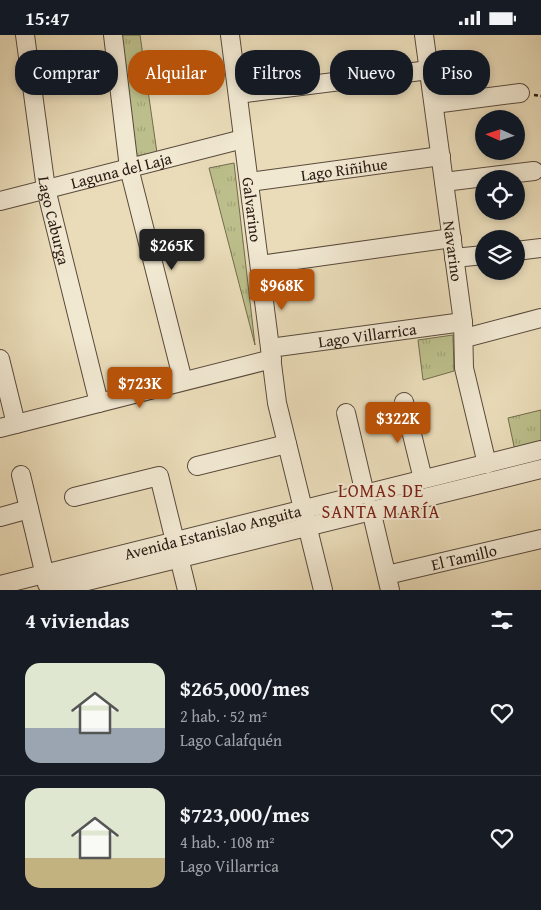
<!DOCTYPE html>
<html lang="es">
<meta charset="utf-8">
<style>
body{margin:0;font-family:"Gentium Book Plus",serif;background:#20242c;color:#f1f3f6;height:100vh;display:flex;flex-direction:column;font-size:19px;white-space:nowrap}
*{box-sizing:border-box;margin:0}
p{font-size:16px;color:#9ea1a6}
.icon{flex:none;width:28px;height:28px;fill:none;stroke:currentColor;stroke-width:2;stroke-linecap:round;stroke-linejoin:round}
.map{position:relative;height:555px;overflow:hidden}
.side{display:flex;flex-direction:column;background:#171b24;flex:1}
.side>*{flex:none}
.guide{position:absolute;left:15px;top:15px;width:511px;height:45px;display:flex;gap:10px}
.needle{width:32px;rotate:273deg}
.tools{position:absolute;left:475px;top:75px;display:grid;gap:10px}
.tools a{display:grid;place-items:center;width:50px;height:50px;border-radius:50%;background:#171b24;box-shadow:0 2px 8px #0003;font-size:25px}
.price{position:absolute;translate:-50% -42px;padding:0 11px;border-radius:5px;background:#b45309;color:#fff;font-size:16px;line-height:32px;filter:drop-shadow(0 1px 2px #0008)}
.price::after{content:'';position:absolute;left:50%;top:30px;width:15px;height:11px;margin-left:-8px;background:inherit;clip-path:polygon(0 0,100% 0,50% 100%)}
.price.on{background:#222;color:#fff}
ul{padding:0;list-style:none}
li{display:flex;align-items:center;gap:15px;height:125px;padding:0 25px}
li+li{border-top:1px solid #363941}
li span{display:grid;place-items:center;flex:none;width:140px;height:100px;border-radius:15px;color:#555}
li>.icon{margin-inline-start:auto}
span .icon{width:60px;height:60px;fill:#fffc;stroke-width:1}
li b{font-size:21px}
h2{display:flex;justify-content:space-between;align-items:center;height:60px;padding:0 25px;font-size:21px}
.chip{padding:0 18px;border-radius:20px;background:#171b24;box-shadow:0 2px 8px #0003;font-size:18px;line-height:45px}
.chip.on{background:#b45309;color:#fff}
.status{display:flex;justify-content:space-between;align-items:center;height:35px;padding:0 25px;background:#171b24;direction:ltr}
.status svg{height:14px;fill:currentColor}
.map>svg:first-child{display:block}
.grass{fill:url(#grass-tufts);stroke:#726c4e}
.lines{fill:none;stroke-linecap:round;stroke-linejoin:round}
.minor-casing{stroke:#594a3c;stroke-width:20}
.path{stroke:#291a12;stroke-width:2.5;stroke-dasharray:4 2.5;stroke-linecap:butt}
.minor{stroke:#f1e8d2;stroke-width:18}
.labels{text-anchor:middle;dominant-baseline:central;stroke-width:4;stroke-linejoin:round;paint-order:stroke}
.street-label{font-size:16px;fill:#291a12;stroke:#f1e8d2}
.neighbourhood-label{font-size:18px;letter-spacing:1px;fill:#7a1f14;stroke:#f1e8d2}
</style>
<div class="status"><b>15:47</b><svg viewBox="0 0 49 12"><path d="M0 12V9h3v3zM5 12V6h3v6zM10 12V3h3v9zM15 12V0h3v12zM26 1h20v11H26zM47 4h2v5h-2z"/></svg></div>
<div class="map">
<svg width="541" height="555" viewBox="0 0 541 555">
<defs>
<pattern id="grass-tufts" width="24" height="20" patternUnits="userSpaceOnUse" patternTransform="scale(1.25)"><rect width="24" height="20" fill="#bcbf8b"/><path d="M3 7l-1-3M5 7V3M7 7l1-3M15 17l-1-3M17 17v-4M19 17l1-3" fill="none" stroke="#a2a477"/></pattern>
</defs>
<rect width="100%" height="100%" fill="#eadcb9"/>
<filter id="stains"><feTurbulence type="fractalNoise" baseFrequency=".004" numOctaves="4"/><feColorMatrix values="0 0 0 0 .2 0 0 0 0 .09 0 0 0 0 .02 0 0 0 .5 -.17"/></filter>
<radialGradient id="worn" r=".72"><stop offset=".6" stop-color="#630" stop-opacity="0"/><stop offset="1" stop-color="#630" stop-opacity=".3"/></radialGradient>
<path class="grass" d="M118,0H140L157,118L133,126Z
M234,128L255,310L209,133Z
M453,300L454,336L423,345L418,305Z
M541,375V409L515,416L508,383Z"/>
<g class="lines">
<g class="minor-casing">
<g id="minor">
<path id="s1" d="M25,0L46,154L99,368"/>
<path d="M113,0L129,133L183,346"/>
<path id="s2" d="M230,0L277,368L323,555"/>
<path id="s3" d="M424,0L463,287L464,333L487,429"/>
<path d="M238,59L429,35"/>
<path d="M434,69L520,58"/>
<path id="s4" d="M249,147L441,121"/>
<path d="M444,147L534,136"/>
<path id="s5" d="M0,166L243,104"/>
<path d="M516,216L541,213"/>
<path d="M454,223L484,220"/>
<path d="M260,230L452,203"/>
<path d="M465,303L541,283"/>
<path id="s6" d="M270,313L463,287"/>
<path d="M0,324L16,389"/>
<path d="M404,367L423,444"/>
<path d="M346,378L365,459"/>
<path d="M0,393L272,324"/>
<path d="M197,431L287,409"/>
<path d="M21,440L47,549"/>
<path d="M74,462L159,441L187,555"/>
<path d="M371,475L390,555"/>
<path d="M0,482L29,474"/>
<path id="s7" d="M387,540L541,504"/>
<path id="s8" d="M0,550L541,415"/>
<path d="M51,555L541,434"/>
</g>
</g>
<path class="path" d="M534,60L541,61"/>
<use href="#minor" class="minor"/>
</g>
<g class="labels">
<g class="street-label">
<text stroke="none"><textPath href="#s4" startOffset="96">Lago Riñihue</textPath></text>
<text stroke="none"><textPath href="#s5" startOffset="125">Laguna del Laja</textPath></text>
<text stroke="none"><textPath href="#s2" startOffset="176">Galvarino</textPath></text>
<text stroke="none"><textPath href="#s1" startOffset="188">Lago Caburga</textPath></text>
<text stroke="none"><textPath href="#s3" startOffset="218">Navarino</textPath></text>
<text stroke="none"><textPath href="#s6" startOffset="98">Lago Villarrica</textPath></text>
<text stroke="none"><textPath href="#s8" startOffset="219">Avenida Estanislao Anguita</textPath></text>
<text stroke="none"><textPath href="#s7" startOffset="79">El Tamillo</textPath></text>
</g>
<g class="neighbourhood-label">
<text x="381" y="455">LOMAS DE<tspan x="381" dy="21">SANTA MARÍA</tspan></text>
</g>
</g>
<rect width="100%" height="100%" filter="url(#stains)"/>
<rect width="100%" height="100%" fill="url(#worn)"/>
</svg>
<div class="tools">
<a><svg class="needle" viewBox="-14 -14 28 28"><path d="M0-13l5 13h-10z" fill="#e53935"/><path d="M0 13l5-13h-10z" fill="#9ea1a6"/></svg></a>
<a><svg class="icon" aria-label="locate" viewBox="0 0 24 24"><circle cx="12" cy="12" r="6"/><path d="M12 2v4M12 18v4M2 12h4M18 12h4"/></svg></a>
<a><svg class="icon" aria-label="layers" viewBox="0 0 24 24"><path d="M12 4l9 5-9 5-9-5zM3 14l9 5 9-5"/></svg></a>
</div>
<b class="price on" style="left:172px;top:236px">$265K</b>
<b class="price" style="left:282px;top:276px">$968K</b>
<b class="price" style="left:140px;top:374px">$723K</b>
<b class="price" style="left:398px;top:409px">$322K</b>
<div class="guide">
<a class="chip">Comprar</a>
<a class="chip on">Alquilar</a>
<a class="chip">Filtros</a>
<a class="chip">Nuevo</a>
<a class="chip">Piso</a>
</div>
</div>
<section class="side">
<h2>4 viviendas<svg class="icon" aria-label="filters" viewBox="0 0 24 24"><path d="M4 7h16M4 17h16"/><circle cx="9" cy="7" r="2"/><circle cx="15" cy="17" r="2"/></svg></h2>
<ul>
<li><span style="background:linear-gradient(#dfe7d0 65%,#9aa5b1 0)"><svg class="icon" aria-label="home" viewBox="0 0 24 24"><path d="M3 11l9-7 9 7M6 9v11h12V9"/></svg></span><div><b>$265,000/mes</b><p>2 hab. · 52 m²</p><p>Lago Calafquén</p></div><svg class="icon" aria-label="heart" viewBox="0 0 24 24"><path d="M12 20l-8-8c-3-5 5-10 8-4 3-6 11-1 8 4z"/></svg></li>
<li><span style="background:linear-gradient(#dfe7d0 70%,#c2b280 0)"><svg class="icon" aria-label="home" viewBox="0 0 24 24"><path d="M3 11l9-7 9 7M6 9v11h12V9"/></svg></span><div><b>$723,000/mes</b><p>4 hab. · 108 m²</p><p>Lago Villarrica</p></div><svg class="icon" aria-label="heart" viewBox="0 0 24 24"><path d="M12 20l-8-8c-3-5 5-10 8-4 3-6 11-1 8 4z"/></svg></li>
</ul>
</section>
